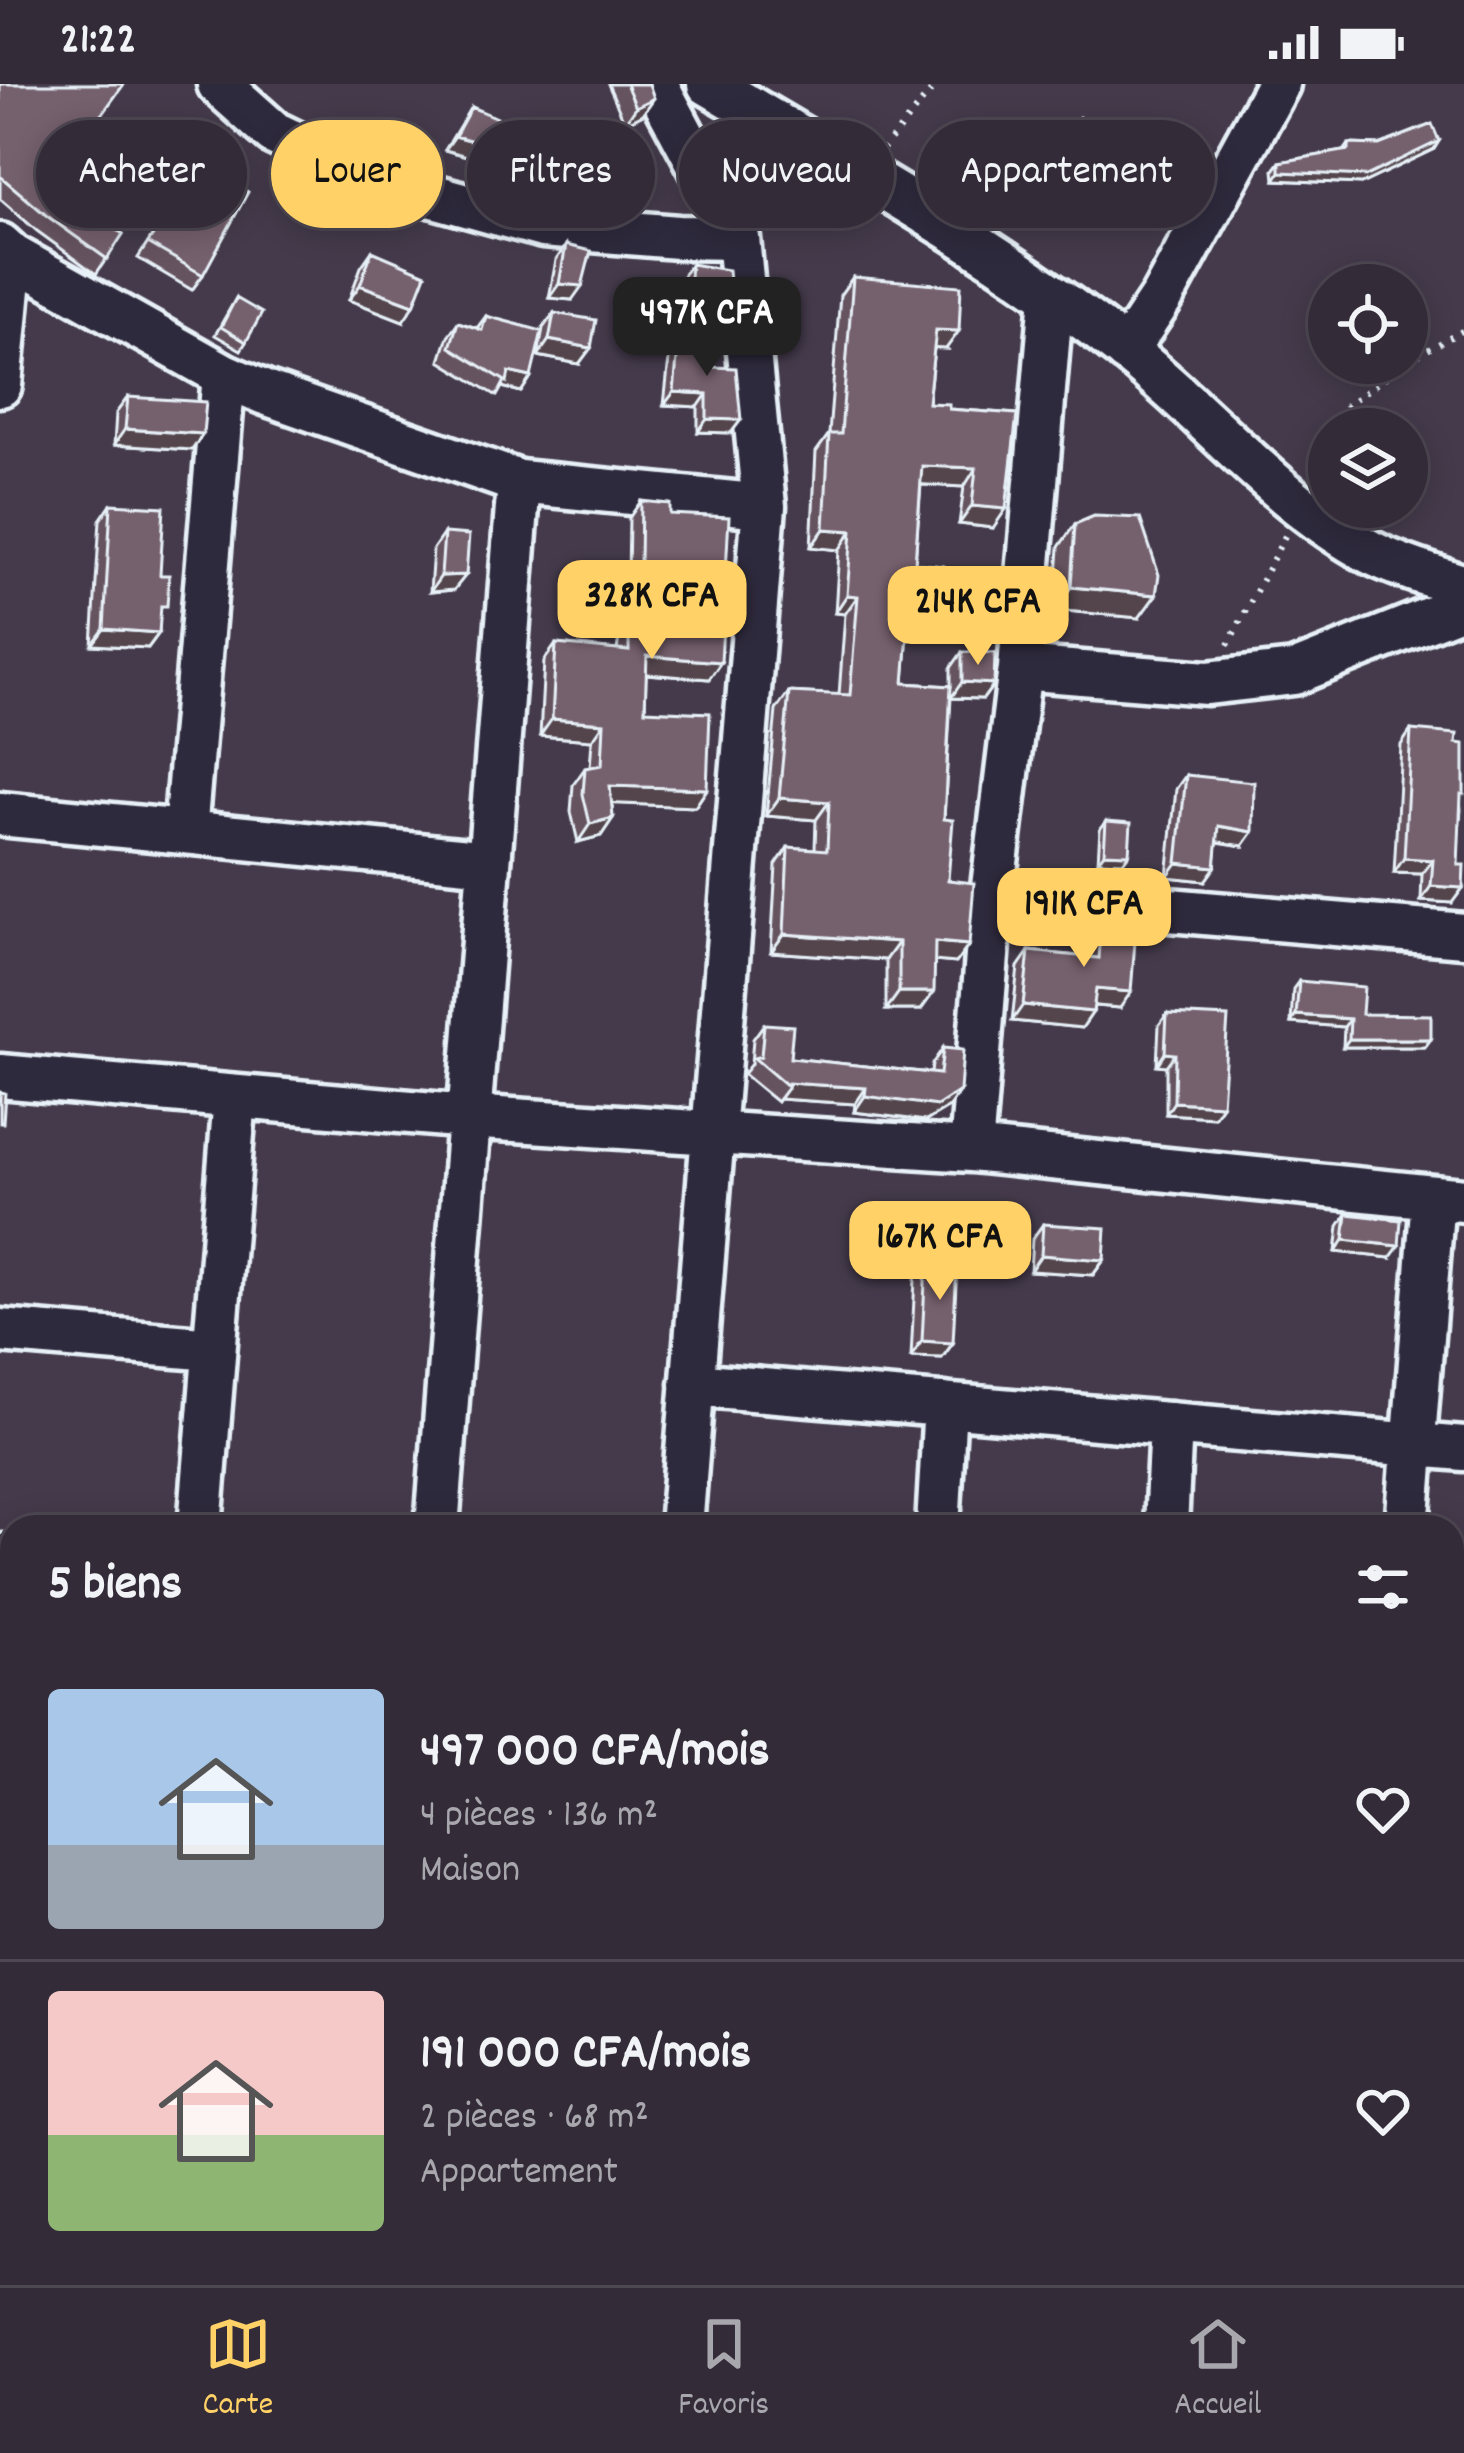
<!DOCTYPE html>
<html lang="fr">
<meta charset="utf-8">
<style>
body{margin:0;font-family:Dekko,sans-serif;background:#3b3440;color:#f1f3f6;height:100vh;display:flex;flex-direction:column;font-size:45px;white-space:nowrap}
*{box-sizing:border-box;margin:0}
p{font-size:39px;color:#a9a7ae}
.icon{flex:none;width:66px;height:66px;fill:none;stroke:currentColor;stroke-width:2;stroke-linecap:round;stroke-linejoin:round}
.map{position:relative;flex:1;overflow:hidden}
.side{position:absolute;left:0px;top:1431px;width:1464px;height:771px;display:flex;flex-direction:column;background:#332c38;border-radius:36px 36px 0 0;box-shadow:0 6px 30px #0003,0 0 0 3px #4e4853}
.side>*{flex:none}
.banner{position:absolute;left:36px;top:36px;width:1392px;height:108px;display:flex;gap:24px}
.fabs{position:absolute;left:1308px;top:180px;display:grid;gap:24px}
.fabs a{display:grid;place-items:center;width:120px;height:120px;border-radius:50%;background:#332c38;box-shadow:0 6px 30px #0003,0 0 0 3px #4e4853;font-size:60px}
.price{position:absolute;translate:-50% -102px;padding:0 27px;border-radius:24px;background:#ffd166;color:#111;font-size:39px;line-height:78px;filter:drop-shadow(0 3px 6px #0008)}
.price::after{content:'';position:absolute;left:50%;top:72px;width:36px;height:27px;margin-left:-18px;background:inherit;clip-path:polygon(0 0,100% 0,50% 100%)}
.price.active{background:#222;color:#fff}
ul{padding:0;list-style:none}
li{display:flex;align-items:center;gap:36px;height:300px;padding:0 48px}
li+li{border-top:3px solid #4e4853}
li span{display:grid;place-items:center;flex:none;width:336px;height:240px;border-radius:12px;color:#555}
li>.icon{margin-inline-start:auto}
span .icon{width:144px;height:144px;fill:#fffc;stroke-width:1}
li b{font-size:51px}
h2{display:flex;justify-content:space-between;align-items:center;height:144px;padding:0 48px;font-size:51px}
.tag{padding:0 42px;border-radius:54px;background:#332c38;box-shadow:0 6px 30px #0003,0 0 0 3px #4e4853;font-size:42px;line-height:108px}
.tag.active{background:#ffd166;color:#111}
.status{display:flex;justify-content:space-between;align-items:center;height:84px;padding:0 60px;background:#332c38;direction:ltr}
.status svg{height:33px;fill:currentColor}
.menu{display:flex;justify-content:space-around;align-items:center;height:168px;border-top:3px solid #4e4853;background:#332c38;font-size:33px;color:#a9a7ae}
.menu a{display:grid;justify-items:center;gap:6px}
.menu .active{color:#ffd166}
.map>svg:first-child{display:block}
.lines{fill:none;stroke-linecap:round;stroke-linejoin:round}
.minor-casing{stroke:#e8f1f8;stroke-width:51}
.path{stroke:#e8f1f8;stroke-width:6;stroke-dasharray:3 9;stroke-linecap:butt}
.minor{stroke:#2f2a3d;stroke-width:42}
.wall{fill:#65535e;stroke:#e8f1f8;stroke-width:3}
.shaded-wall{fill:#52444c;stroke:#e8f1f8;stroke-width:3}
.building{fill:#75616d;stroke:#e8f1f8;stroke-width:3}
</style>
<div class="status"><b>21:22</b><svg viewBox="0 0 49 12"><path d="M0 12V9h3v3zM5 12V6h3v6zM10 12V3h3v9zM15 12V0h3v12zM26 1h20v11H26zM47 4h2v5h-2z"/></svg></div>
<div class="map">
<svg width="1464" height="2201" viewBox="0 0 1464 2201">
<rect width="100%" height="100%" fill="#443a4b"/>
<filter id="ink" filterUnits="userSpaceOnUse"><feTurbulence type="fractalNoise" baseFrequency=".00833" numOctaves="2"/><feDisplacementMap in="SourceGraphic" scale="24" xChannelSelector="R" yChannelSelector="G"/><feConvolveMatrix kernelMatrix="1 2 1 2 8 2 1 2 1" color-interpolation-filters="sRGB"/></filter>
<g filter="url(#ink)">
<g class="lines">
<g class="minor-casing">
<path id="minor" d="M219,0L274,49L365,93L543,142L678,153L738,154
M656,0L738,154L764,422L681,1443
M709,0C850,83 995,164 1124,265C1207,330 1277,418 1370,468C1399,483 1433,492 1464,503
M0,161L12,172L224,291L265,309L519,398L764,422
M1126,267L1162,213L1278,0
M0,301L12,172
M1020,584L1207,599L1294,589L1464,521
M0,730L489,778
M185,748L224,291
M992,811L1464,851
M0,992L468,1033L971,1066L1464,1116
M971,1066L992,811L1020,584L1052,212
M0,1247L213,1265
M692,1300L1464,1365
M200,1443L235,1013
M437,1443L519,398
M938,1443L945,1321
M1166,1443L1171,1340
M1407,1443L1433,1113
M0,1472L12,1473
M1452,1740L1464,1754
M0,1777L12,1766
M1452,2095L1464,2109
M0,2106L12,2095
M562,2190L571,2201
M906,2190L915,2201
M1242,2190L1251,2201
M0,2193L7,2201
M265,2201L278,2190"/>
</g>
<path class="path" d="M883,65L937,0
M1407,277L1464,246
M1336,345L1347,321L1405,279
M1316,390L1329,360
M1228,561L1286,450"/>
<use href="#minor" class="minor"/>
</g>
<path class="wall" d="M0,0L65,113L123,150L96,190L37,147L0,115Z
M608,0H649L643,30L625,39Z
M471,23L524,94L514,108L490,101L497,80L445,66Z
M1102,52L1052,114L1029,95L1041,79Z
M1439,57L1434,65L1361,100L1275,96L1274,86L1280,78L1344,67L1349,60L1379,61Z
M201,78L203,191L192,206L138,174Z
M566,161L572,216L549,214L556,176Z
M372,167L403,237L349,216L361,183Z
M691,180L719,227L678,224L680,196Z
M853,193L946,265L934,264L928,319L949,325L1017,330L993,444L959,440L964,403L921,401L915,479L942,515L929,533L909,532L904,599L951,602V584L962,568L994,600L983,615L951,614L944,735L948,796L969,861L956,879L934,877L921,926H886V876L771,868L776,781L788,763L815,765L816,736L766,732L776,626L789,608L839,611L845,530L835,529L839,466L811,463L816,368L829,350L840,211Z
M236,214L246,258L241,266L215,251Z
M554,229L579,280L538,272L543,244Z
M486,232L531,293L521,308L502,303L497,312L440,277L448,252L458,238L477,244Z
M679,252L713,283L731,349L698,348V323L664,321L670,266Z
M128,313L203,350L192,366L114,361L116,329Z
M641,417L670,430L709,595L646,590L645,626L707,705L695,723L612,719L613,734L601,752L578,758L571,728L573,701L585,684L590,683L592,656L540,652L544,577L556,560L617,566L628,496L629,434Z
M111,420L160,491L159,549L148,564L92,561L100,436Z
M1075,440L1139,534L1055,526L1059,463Z
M444,449L454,506L430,508L433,465Z
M1411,646L1456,659L1461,726L1452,819L1421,817L1422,790L1394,789L1401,661Z
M1186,691L1243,762L1217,758L1215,783L1205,797L1167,793L1176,705Z
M1106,737L1129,770L1123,778L1098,777L1100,745Z
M1103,829L1120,924L1094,922L1093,928L1082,944L1012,937L1018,883L1029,867L1089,873L1092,845Z
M1299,897L1425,963H1343L1344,943L1291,939L1293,905Z
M1167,930L1222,1021L1214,1033L1166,1030V982L1157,981L1159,941Z
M764,940L790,974L931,989L932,980L943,964L949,1023L926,1037L854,1028L855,1020L779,1015L777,1018L743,990L751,980L753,955Z
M1347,1130L1390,1174L1336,1168L1339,1142Z
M1043,1140L1104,1176L1093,1191L1030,1187L1032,1155Z
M926,1179L953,1259L942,1274L911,1273L915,1195Z
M1464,1885V1918L1452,1903Z
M12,1887V1926L0,1911V1899Z
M387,2190H450L459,2201H396Z
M967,2190H1018L1008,2201H977Z
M1096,2190H1181L1168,2201H1106Z
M1327,2190H1452L1464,2201H1336Z"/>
<path class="shaded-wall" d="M654,14L643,30L625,39L636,23Z
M455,52L507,66L497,80L445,66Z
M1102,52L1091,68L1052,114L1063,98Z
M1439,57L1434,65L1361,100L1275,96L1280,88Z
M500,87L524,94L514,108L490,101Z
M559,200L582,202L572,216L549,214Z
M360,201L414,221L403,237L349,216Z
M689,208L730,211L719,227L678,224Z
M936,246L959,247L946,265L923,264Z
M549,256L591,264L579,280L538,272Z
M509,288L531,293L521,308L502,303Z
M674,308L707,310L698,323L664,321Z
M707,335L741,336L731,349L698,348Z
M125,345L203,350L192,366L114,361Z
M922,382L976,384L964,403L909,400Z
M972,422L1006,425L993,444L959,440Z
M824,445L852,447L839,466L811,463Z
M466,491L454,506L430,508L441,492Z
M1071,503L1156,511L1139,534L1055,526Z
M847,511L858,512L845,530L835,529Z
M911,513L942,515L929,533L898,531Z
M104,545L159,549L148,564L92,561Z
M647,572L721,578L709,595L635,589Z
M962,598L994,600L983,615L951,614Z
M552,635L604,639L592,656L540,652Z
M610,702L707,705L695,723L598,719Z
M779,714L829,718L816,736L766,732Z
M613,734L601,752L578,758L590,740Z
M1219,742L1253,748L1243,762L1209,756Z
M1104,769L1129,770L1123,778L1098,777Z
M1404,774L1433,776L1422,790L1394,789Z
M1177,779L1215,783L1205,797L1167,793Z
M1431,802L1463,804L1452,819L1421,817Z
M784,850L899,858L886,876L771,868Z
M935,858L969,861L956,879L922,876Z
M1096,905L1131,908L1120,924L1085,921Z
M899,908H934L921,926H886Z
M1023,921L1093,928L1082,944L1012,937Z
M1296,931L1350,935L1344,943L1291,939Z
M1349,955H1431L1425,963H1343Z
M1165,969L1175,970L1166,982L1157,981Z
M788,999L866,1004L855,1020L779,1015L788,1003Z
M960,1007L949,1023L926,1037L854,1028L865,1012Z
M1174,1018L1222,1021L1214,1033L1166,1030Z
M1344,1156L1399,1162L1390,1174L1336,1168Z
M1041,1171L1104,1176L1093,1191L1030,1187Z
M922,1257L953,1259L942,1274L911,1273Z
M1175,2190H1181L1168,2201H1162Z"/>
<path class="building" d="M0,0H124L55,95L69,107L64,113L123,150L107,175L47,132L0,92Z
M626,0H649L654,14L636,23Z
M471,23L542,53L524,94L500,87L507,66L455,52Z
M1079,33L1102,52L1063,98L1041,79Z
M1432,40L1439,57L1366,92L1280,88V78L1349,66V60L1379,61Z
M201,78L248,108L203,191L148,159Z
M566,161L591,167L582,202L559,200Z
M372,167L426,190L414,221L360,201Z
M691,180L728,186L730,211L689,208Z
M853,193L961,202L959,247L936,246L928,319L949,320V325L1017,330L1006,425L972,422L976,384L922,382L915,479L944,482L942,515L911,513L904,599L951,602L944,735L953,736L948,796L974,799L969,861L935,858L934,908H899V858L784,850L788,763L827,766L829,718L779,714L789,608L850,611L858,512L847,511L852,447L824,445L829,350H841Z
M236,214L262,229L246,258L221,243Z
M554,229L596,236L591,264L549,256Z
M486,232L542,247L531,293L509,288L507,298L450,263L458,238L482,246Z
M679,252L717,259L713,283L736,284L741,336L707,335V310L674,308Z
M128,313L206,318L203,350L125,345Z
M641,417L670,420V430L729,433L721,578L647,572L645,626L710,629L707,705L610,702L613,734L590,740L583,710L585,684L602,681L604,639L552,635L556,560L629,567V545L640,479Z
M111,420L164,423L160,491H169L167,522H161L159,549L104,545Z
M1094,432L1140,434L1159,491L1156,511L1071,503L1075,440Z
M444,449L469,451L466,491L441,492Z
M962,568L995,569L994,600L962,598Z
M1411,646L1457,650L1456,659L1464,660V710H1461L1458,781H1464L1463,804L1431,802L1433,776L1404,774Z
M1186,691L1254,698L1253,748L1219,742L1215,783L1177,779Z
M1106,737L1131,739L1129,770L1104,769Z
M1103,829L1137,832L1131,908L1096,905L1093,928L1023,921L1029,867L1099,874Z
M1299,897L1364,903L1362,930L1431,931V955H1349L1350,935L1296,931Z
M1167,930L1228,933L1222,1021L1174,1018L1175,970L1165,969Z
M764,940L793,942L790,974L940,990L943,964L963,966L960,1007L937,1022L865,1012L866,1004L788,999V1003L754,974L761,972Z
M0,1008L5,1009L3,1039H0Z
M1347,1130L1401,1136L1399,1162L1344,1156Z
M1043,1140L1106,1144L1104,1176L1041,1171Z
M926,1179L957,1181L953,1259L922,1257Z
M12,1887V1906L3,1895Z
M12,1930V2037L0,2047V1939Z
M1452,2139L1464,2154L1463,2201H1382L1373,2190H1452Z
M311,2190H328L336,2201H297Z
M406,2190H450L459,2201H414Z
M662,2190H867L877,2201H649Z
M985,2190H1016L1004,2201H995Z
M1118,2190H1175L1162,2201H1111L1120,2193Z"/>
</g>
</svg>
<div class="fabs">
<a><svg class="icon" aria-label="locate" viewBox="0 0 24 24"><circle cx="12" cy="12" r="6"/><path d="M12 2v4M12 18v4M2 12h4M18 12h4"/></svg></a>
<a><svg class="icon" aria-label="layers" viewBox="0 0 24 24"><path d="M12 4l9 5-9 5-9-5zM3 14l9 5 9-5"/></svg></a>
</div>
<b class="price active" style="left:707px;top:295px">497K CFA</b>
<b class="price" style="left:652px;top:578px">328K CFA</b>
<b class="price" style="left:978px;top:584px">214K CFA</b>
<b class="price" style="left:1084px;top:886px">191K CFA</b>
<b class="price" style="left:940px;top:1219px">167K CFA</b>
<div class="banner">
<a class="tag">Acheter</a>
<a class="tag active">Louer</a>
<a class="tag">Filtres</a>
<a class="tag">Nouveau</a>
<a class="tag">Appartement</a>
</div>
<section class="side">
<h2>5 biens<svg class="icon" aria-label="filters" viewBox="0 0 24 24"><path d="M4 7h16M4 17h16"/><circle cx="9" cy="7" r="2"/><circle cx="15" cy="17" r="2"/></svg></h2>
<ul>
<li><span style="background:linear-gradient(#a9c7e8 65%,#9aa5b1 0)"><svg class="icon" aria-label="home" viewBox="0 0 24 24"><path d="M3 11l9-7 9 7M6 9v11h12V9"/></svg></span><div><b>497 000 CFA/mois</b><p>4 pièces · 136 m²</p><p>Maison</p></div><svg class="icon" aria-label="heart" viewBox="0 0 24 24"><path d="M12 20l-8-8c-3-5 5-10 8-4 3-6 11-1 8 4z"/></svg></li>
<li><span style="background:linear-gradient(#f6c9c9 60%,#8fb573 0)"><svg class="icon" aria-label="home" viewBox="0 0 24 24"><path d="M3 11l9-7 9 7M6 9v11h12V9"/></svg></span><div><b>191 000 CFA/mois</b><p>2 pièces · 68 m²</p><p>Appartement</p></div><svg class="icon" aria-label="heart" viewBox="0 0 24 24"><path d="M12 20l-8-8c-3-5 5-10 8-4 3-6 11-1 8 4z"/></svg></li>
</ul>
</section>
</div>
<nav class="menu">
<a class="active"><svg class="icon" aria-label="map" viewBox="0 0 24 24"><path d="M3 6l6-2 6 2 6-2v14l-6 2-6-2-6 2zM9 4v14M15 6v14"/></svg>Carte</a>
<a><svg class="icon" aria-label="saved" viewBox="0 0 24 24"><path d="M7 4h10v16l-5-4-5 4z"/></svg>Favoris</a>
<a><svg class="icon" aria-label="home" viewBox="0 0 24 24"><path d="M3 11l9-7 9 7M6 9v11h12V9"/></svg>Accueil</a>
</nav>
